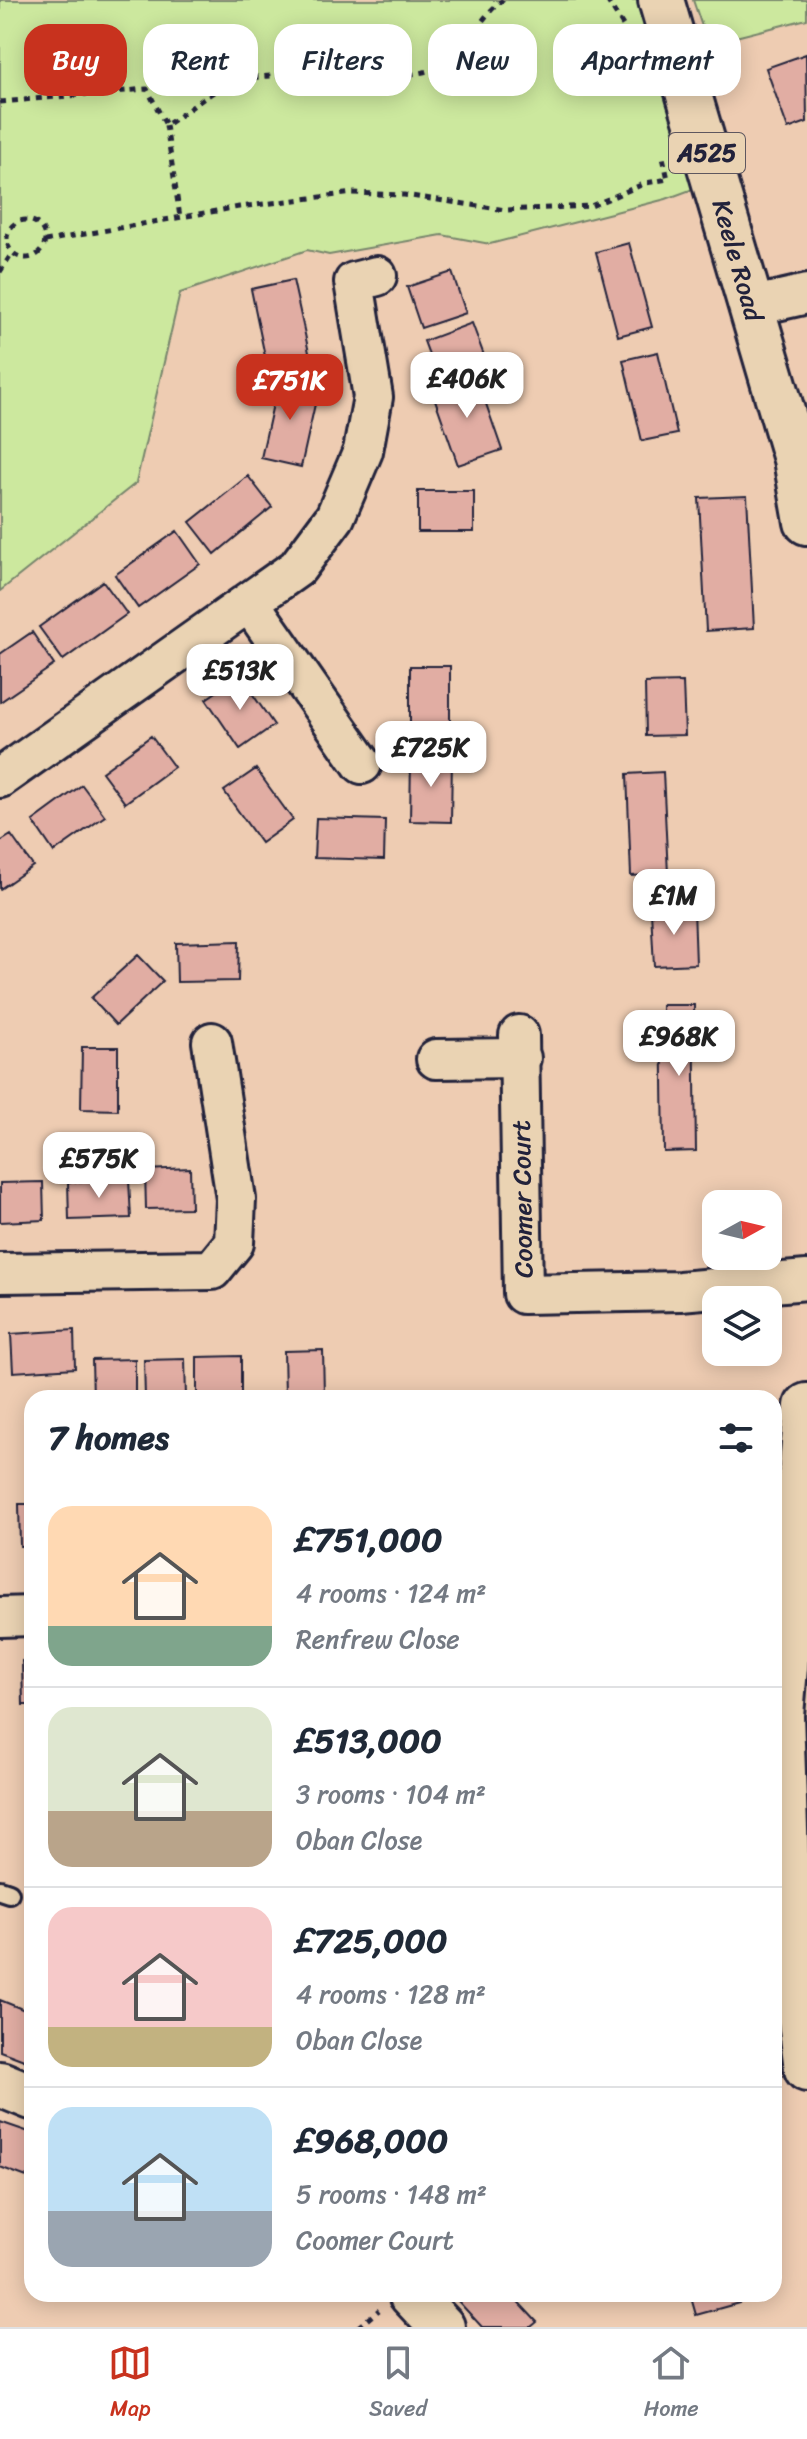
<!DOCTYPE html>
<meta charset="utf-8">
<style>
body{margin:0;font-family:Sriracha,sans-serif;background:#f6f6f7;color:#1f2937;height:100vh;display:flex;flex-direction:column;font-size:30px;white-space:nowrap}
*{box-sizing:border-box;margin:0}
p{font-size:26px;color:#747a83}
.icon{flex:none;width:44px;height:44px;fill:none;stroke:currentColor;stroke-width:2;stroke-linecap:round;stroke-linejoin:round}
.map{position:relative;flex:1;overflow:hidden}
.drawer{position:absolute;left:24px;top:1390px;width:758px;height:912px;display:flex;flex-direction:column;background:#fff;border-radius:24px;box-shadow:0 4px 20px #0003}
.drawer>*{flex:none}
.top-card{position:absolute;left:24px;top:24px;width:760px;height:72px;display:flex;gap:16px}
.needle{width:52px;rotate:82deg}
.buttons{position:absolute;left:702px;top:1190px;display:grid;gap:16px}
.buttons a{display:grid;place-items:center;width:80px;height:80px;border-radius:16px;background:#fff;box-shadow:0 4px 20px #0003;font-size:40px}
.price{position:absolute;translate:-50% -68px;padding:0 18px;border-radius:16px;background:#fff;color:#222;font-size:26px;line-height:52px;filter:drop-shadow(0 2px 4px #0008)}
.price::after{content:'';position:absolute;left:50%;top:48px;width:24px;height:18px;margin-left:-12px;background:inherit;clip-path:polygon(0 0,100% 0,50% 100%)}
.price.current{background:#c8321e;color:#fff}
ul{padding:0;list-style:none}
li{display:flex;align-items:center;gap:24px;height:200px;padding:0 24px}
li+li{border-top:2px solid #e0e1e3}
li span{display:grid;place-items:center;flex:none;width:224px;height:160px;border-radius:24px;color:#555}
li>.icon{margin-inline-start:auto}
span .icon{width:96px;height:96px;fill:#fffc;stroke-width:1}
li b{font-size:34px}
h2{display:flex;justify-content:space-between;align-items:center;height:96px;padding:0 24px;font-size:34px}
.chip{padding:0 28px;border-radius:24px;background:#fff;box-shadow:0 4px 20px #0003;font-size:28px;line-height:72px}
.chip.current{background:#c8321e;color:#fff}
.menu{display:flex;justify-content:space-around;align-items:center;height:112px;border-top:2px solid #e0e1e3;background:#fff;font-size:22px;color:#747a83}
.menu a{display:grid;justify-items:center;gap:4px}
.menu .current{color:#c8321e}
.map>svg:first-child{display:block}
.green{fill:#cce89e;stroke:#77856c;stroke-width:2}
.building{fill:#e1ada3;stroke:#22223b;stroke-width:2}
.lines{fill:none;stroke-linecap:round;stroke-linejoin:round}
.lane-casing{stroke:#22223b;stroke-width:24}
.street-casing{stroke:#22223b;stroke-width:44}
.secondary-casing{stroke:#22223b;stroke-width:50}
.primary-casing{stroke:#22223b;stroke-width:50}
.path{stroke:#22223b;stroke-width:5;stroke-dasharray:6 6;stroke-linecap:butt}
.lane{stroke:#ead3b3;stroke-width:18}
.street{stroke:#ead3b3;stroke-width:38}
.secondary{stroke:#ead3b3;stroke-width:44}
.primary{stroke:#ead3b3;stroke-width:44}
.labels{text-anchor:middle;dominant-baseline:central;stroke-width:6;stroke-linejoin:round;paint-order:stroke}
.shield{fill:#ead3b3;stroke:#5e575f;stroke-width:2}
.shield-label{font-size:24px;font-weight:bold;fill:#22223b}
.street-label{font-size:26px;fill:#22223b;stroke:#ead3b3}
</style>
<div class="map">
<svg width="807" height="2327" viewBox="0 0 807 2327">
<rect width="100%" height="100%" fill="#eeccb2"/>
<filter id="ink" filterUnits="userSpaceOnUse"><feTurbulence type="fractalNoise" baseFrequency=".0125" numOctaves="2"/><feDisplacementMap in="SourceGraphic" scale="16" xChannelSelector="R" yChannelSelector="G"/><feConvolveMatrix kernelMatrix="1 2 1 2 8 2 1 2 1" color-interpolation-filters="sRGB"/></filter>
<g filter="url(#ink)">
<path class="green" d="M0,0H661L715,181L666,199L490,244L442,235L329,255L307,250L180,293L136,483L0,591Z
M693,0H807V19L708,44Z"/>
<path class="building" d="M806,54L807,122L788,129L766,68Z
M629,243L652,327L618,336L596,252Z
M452,272L466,313L421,328L407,287Z
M293,280L310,357L267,366L251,289Z
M472,323L486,361L438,379L424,341Z
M658,352L677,434L642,441L623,360Z
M476,375L502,450L458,465L432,391Z
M279,377L319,386L301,467L261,458Z
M248,476L272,507L215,554L190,522Z
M418,491H474V532H418Z
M747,496L754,628L706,631L699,498Z
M177,531L200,564L138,608L115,575Z
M103,581L127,614L63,660L39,627Z
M32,632L54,665L0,702V654Z
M410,666H450V733H410Z
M240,676L274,725L240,749L206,699Z
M683,682L685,735L646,736L645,683Z
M151,736L174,767L125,803L102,772Z
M411,757H452L451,822L410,821Z
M256,769L293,820L261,843L224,791Z
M663,772L668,874L631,876L627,774Z
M82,785L105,816L54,852L33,821Z
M316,818L385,820L384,860L314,858Z
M11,835L33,866L0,889V842Z
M694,909L696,964L654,966L651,911Z
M239,941L238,981L177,982L176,943Z
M138,955L163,981L116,1025L91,998Z
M662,1005H694L696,1151L664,1152Z
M82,1047H118V1110L81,1109Z
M190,1168L191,1208L146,1209L145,1170Z
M129,1180L131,1218L69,1220L68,1182Z
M43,1182L44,1220L0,1222V1183Z
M74,1330L75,1368L13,1372L11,1334Z
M323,1350L324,1394L285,1395L284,1351Z
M241,1356V1398H197V1357Z
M135,1359V1398H93L92,1360Z
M185,1359L186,1398H145L144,1360Z
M19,1504H32V1546H20Z
M32,1660V1705H23L22,1661Z
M0,2000L32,2013V2063L0,2051Z
M0,2122L32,2133V2179L0,2167Z
M463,2294H511L537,2322L531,2327H482L457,2300Z
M690,2294H736L739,2303L696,2315Z"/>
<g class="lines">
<g class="lane-casing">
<path id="lane" d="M0,1890L9,1893"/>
</g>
<g class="street-casing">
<path id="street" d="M750,307L807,294
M249,602L362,764
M0,778L297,568L335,517L363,451L373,397L354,282L377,276
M519,1035L523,1294L680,1291L807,1280
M436,1059L521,1058
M0,1273L212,1270L234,1243L236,1199L212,1042
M0,1617L32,1616"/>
</g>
<g class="secondary-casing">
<path id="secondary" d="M0,2084L32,2097
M411,2294L442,2327"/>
</g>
<g class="primary-casing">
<path id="primary" d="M661,0L796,459L807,522
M807,1406L781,1715L788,1915L807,2069"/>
</g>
<path class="path" d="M607,0L627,32
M0,102L147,89L166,125C187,112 211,90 234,82C289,64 408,90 446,63C469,47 480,16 503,0
M166,125L180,217
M7 239a19 19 0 1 1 38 0a19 19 0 1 1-38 0Z
M45,241L239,207L353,193L404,195L506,210L591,206L646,183L668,179L662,153
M0,272L12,253
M358,2327L379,2310"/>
<use href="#lane" class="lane"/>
<use href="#street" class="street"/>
<use href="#secondary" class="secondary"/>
<use href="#primary" class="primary"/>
</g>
</g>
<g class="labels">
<rect class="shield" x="669" y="133" width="76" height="40" rx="6"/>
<g class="shield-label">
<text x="707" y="153">A525</text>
</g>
<g class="street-label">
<text transform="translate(738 260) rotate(74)">Keele Road</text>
<text transform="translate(522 1199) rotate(-91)">Coomer Court</text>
</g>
</g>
</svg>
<div class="buttons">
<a><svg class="needle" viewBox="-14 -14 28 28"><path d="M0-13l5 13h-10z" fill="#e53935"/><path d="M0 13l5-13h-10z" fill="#747a83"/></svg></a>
<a><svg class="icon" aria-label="layers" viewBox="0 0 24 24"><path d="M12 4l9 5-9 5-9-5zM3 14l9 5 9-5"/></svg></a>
</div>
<b class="price" style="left:467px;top:420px">£406K</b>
<b class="price current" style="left:290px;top:422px">£751K</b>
<b class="price" style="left:240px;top:712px">£513K</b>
<b class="price" style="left:431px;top:789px">£725K</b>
<b class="price" style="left:674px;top:937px">£1M</b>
<b class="price" style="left:679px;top:1078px">£968K</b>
<b class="price" style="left:99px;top:1200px">£575K</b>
<div class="top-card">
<a class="chip current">Buy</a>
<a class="chip">Rent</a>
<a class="chip">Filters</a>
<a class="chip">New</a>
<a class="chip">Apartment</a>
</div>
<section class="drawer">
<h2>7 homes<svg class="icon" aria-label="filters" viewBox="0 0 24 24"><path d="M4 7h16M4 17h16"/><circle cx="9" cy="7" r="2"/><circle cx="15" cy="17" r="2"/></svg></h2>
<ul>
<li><span style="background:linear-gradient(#ffd9b3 75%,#7fa58c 0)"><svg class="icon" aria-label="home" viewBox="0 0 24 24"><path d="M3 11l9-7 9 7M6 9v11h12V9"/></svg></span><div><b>£751,000</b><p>4 rooms · 124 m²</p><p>Renfrew Close</p></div></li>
<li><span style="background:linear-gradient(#dfe7d0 65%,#b9a48a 0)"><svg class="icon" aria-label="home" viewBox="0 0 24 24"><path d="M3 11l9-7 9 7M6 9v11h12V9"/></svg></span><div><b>£513,000</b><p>3 rooms · 104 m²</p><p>Oban Close</p></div></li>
<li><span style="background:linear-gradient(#f6c9c9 75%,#c2b280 0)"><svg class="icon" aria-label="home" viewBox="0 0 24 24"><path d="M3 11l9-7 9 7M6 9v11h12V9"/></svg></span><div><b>£725,000</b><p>4 rooms · 128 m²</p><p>Oban Close</p></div></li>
<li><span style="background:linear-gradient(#bfe0f5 65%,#9aa5b1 0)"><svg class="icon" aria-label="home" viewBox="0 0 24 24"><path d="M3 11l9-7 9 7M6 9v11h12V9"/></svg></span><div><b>£968,000</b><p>5 rooms · 148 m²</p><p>Coomer Court</p></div></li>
</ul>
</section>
</div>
<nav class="menu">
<a class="current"><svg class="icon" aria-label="map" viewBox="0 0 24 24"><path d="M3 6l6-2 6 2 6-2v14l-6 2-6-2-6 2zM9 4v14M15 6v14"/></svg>Map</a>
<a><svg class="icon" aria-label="saved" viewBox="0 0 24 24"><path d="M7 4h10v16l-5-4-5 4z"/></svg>Saved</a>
<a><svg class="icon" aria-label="home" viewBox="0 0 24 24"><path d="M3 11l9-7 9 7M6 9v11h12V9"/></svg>Home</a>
</nav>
